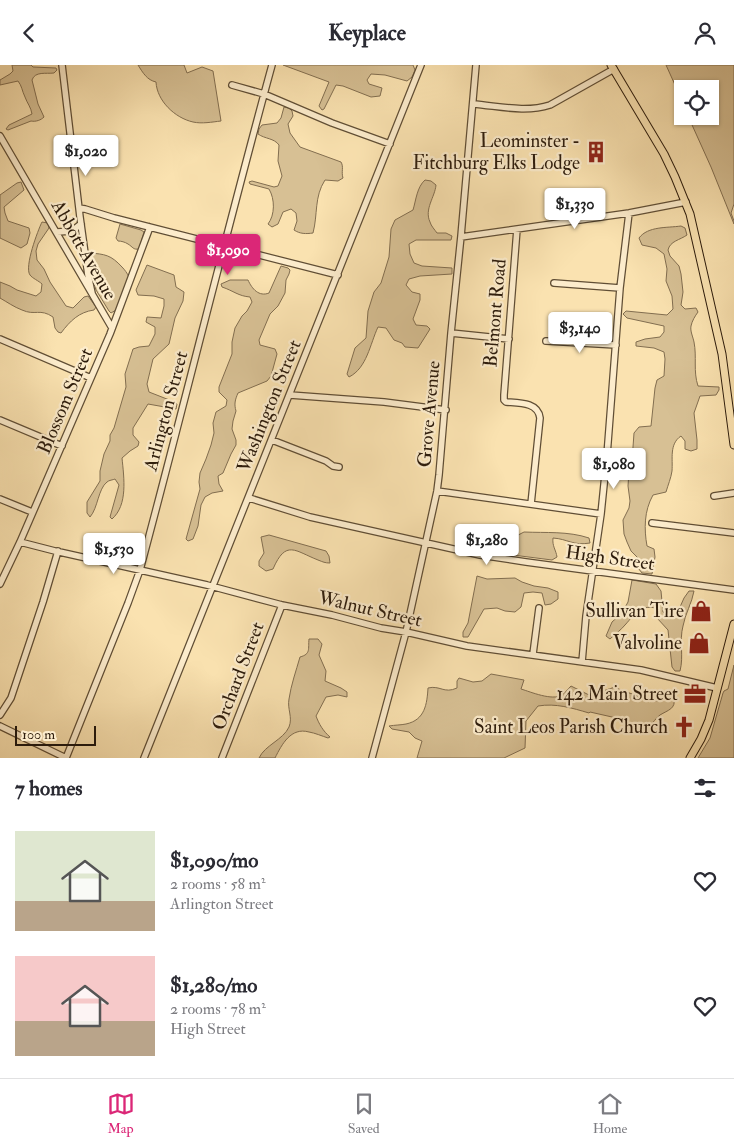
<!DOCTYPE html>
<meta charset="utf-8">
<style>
body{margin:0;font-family:"IM FELL Double Pica",serif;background:#f2f2f3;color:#2b2b33;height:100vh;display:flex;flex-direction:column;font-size:19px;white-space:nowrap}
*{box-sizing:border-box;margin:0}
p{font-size:16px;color:#7c7c81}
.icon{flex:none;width:28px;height:28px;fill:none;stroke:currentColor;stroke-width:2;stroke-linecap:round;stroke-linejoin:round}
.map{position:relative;height:693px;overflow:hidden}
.sheet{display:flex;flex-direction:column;background:#fff;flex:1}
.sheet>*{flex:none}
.controls{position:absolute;left:674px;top:15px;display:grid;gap:10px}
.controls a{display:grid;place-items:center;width:45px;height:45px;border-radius:0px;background:#fff;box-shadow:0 1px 4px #0004;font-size:25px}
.scale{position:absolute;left:15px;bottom:12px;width:81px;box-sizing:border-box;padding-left:5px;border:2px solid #2d1c0c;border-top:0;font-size:14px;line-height:18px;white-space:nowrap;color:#2d1c0c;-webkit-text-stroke:4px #fceccc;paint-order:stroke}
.price{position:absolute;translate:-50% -42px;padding:0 11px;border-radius:5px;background:#fff;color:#222;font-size:16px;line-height:32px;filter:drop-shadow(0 1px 2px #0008)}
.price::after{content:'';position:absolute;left:50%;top:30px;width:15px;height:11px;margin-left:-8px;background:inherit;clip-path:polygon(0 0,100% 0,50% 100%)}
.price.active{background:#db2777;color:#fff}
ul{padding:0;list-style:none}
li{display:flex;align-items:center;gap:15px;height:125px;padding:0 15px}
li span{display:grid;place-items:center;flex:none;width:140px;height:100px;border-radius:0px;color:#555}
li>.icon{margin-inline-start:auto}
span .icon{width:60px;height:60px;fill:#fffc;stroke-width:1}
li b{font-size:21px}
h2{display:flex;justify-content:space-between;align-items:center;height:60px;padding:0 15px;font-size:21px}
header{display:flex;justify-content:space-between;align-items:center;height:65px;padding:0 15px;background:#fff;font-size:22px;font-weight:700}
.tabs{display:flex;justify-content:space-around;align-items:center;height:70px;border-top:1px solid #e1e1e2;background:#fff;font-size:14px;color:#7c7c81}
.tabs a{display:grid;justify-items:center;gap:2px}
.tabs .active{color:#db2777}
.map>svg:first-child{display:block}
.green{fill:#d7c094;stroke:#826e50}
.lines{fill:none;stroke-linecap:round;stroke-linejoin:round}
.minor-casing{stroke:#604e35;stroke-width:8}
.major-casing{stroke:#2d1c0c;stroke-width:9}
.minor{stroke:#fceccc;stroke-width:5.5}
.major{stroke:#fae2b0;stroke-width:7}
.labels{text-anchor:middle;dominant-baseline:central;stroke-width:4.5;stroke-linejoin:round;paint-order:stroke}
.poi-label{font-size:19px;fill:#2d1c0c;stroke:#fceccc;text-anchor:end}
.street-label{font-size:19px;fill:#2d1c0c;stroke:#fceccc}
</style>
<header><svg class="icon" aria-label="back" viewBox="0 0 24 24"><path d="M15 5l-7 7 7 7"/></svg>Keyplace<svg class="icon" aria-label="person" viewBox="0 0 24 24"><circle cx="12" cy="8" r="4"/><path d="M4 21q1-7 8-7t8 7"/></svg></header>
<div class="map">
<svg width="734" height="693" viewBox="0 0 734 693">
<rect width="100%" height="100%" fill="#fae2b0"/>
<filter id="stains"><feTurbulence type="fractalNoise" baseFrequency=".004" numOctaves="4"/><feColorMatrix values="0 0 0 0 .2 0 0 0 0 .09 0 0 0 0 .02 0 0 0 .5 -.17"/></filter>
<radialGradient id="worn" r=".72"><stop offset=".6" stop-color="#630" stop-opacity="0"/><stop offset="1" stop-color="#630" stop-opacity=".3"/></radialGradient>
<path class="green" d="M12,0H31L33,2L56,3L57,5L54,8C46,9 35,6 32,15L38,39L44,52C41,55 36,57 31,56L8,65L6,64L9,60L32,49C31,42 27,38 25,32C22,26 22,21 18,16L0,20V15L10,9L13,6Z
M138,0H184L187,8L202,2L213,6L221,56C212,57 202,59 193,57C175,53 157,36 156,17C147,15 143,8 138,0Z
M283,0H413L415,5L412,12L407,16L385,10L371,9L367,15L369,19L382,23L380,31L371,32L343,21L336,20L324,44L322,45L319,41L329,17Z
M666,0H734V139L731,148L734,156V159L711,102L688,51H710V24H682V30L680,31Z
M284,42L289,43L292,46L293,51L288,59L290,68L300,82L341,97C344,102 341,107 343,113L338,116L325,115C314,132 318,149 313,168C306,169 300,169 294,165L297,156L296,148L291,144L283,147L278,159L272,162L268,159C275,150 275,134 269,124L250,119L249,117L252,116L274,122L278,121L282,111L278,96L279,80C274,73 265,74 258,69L259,64L262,60L277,58L281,53Z
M425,115L431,116L436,120C435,132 424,144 430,157C431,161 435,165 437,168H446L452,171L451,175H416L409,179L410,189L414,198L422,201L452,203V209L420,211L409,214L406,220L412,227L420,229V235L413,254L416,260L427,261L430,264L418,283L405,282L402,278L394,275L386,263L378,262C370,279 367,303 349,312L347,309L355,283L366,273L368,246L374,227L381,218L389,192L391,164L395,155L413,145C416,135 417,122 425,115Z
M21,117L24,125L4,142L5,148L8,156L29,163L30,168L27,179L21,183L0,173V130L17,118Z
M42,157L48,158L49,163L38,179L36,186L37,195L44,204L50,217L66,241L73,243L84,232L88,231L96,242L94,245C79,247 70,256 61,268L58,267L55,263L53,252C40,243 35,251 22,245C14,242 7,237 0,233V217L10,221L17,225L36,231L41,227L42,219C39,216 32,213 30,210C24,202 38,165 42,157Z
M120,159L141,165L144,167L139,184C133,185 133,182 128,179C125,177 121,176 118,176L116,173Z
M681,161L685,163L687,170C680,175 670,176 668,185L670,191L679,201L681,209L683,227L681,240L685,244L696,243L698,247C695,251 692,256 691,261C690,266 693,272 694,277C697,292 693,306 698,321L719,322V325L716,330L700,331L694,348L697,375V384L691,386L685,384V376L681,371C669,379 673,394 672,406C671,413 668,420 666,427L653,430C644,446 644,464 647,481L654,484L655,492L652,509L642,508L638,503V493L631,486L627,477L624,469L623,455L629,443L630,436L628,421L629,406L632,396L634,368L639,362L651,361L655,323L657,315L664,311L665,294L664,287L654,283L636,281V277L645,274L660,272L664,267V261L627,253L623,249L626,246L667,250L673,244L672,231L666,216L667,204L664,189L656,183L642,180L639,173C648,161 667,163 681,161Z
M89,188C105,189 111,190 122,202C125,205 127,208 129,212L116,245L111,248L109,246L96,225L93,216Z
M147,200L174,210L176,222L184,227L183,236L175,253L169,279L153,294L147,319L149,327L172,336L177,339L176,344L148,339L133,363V370L139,377L138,381L130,386L122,393C124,413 128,440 112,454L110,452L119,420L115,414C113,415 109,415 107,417C98,424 98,443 90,452L87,448V437L100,416V406L104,389L110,376V370L114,363L126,322L125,309L133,284L139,282L149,281L155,269V262L146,257L147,252L161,253L164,241V234L154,231L138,230L136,225Z
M281,201L288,203L290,205L289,209L286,215L285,228L278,241L270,249L259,275L260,280L275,284L277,289L271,311L267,316L238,328C235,335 234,339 236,346L233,356L232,364L236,375V380L231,389L223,408L218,411L219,419L223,426L212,428L205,432L201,440L198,461L193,474L188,476L186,474L200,424L199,417L200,408L206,394L211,380L214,368L213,358L216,347L226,341L227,335L219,327V322L232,289V277L235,263L242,251L247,246L252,237L250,232C238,231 234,226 222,222L221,219L230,215H248C252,224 259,232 269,228Z
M524,467C546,468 568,466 589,473L590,478C573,481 568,474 553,473C552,481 556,485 557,492L552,495L505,489L494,485L493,483Z
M269,470L326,486L329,491L330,498C325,498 323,497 318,495C295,486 286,474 273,504L266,506L259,501V496L264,488L261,472Z
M477,511L487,514L515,513L522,517L534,521L548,523L558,527V534L551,539L545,540L542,528L533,527L524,528L521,542L515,547L505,546L497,543L484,544L468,572H463V567L468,558Z
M632,515L656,519L661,526L663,547L668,551H676L684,533L689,526H694C692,538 685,549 683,561C679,576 684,591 680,606H675L672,602L668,565L657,553L656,543C639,540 636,548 625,560C621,565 615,569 610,574L606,571L612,557L622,548L628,537Z
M309,574H318L322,579L319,590L326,606L325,616L341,623L347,627V632L338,630L326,632L316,651C319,659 323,666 330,672L328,673C322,671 315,668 309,667C291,662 282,679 275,693H259C265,680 283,675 289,662C293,652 287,644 289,634C291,620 296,606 300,592C311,589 308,584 309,574Z
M734,600V693H698L710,673L723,628L724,626L728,624Z
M491,609L524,615L521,624C531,627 552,636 562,630C565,628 568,624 571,621L599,635L602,633L603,626L615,622C618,625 653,636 658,636C662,636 666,633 670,631L674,633C676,644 668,645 660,650C655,654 650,661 648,666L644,667L612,652L590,647L589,648C572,643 556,638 538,641L526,656L525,683L504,693H417L422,676L415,673L409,667L392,664L389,661C395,660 401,660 406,659C425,655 427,639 428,623C440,620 444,629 457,623V616L459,613L473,617L482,616Z"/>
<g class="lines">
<g class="minor-casing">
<path id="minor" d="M62,0L80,152L88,210L92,228
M232,20L264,29L332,58L390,79
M473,39C499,41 525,48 550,40L614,4
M0,71L112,263
M79,143L85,144L114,153L338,210
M517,164L504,330V335L506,337C519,338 538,337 540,353L531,439
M57,167L72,166L81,159
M461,172L629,148L686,137
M554,218L620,223
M451,268L509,274
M0,274L91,313
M546,276L616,280
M290,330L384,337L446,345
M0,355L62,381
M272,375L326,396L333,401L339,402
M437,426L601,449
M714,431L734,428
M249,433L310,452L480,490L526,497L734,525
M0,434L32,447
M652,458L734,468
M20,477L55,486L207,520L282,540L332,550L381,563L406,567L467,581L641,605L717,623
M0,519L20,477L110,269L150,162
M533,589L539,543
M582,597L586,551L601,449L607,390L620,223L629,148
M0,650L11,633L43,537L58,486
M0,661L66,693
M66,693L128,538L140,505C185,337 226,168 272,0
M144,693L421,0
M222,693L282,540
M372,693L406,567L437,426L439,410L451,268L461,171L476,0"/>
</g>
<g class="major-casing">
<path id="major" d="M611,0L664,89L675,112L690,149L722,289L734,380
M690,693L701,674L709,655L734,559"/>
</g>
<use href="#minor" class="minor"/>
<use href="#major" class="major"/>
</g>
<defs>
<g id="building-bare" transform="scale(1.725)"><path d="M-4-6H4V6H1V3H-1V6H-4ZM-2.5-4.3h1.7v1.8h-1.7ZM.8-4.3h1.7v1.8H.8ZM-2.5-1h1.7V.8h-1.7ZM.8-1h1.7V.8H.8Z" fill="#8f2418" stroke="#fceccc" stroke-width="2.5" paint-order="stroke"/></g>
<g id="shop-bare" transform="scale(1.725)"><path d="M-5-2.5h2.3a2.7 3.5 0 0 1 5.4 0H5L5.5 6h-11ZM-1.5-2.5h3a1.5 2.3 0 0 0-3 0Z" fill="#8f2418" stroke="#fceccc" stroke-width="2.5" paint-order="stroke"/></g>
<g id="office-bare" transform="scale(1.725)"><path d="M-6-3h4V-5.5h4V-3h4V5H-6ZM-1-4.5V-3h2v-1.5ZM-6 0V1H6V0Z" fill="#8f2418" stroke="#fceccc" stroke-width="2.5" paint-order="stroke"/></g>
<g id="church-bare" transform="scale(1.725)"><path d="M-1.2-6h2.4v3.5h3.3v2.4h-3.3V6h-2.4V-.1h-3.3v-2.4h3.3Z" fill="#8f2418" stroke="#fceccc" stroke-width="2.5" paint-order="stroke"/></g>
</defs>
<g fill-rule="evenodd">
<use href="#building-bare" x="596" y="87"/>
<use href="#shop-bare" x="701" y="546"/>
<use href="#shop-bare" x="699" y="578"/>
<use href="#office-bare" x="695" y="629"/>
<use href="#church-bare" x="684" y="662"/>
</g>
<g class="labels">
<g class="poi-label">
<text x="580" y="76">Leominster -<tspan x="580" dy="22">Fitchburg Elks Lodge</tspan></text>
<text x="684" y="546">Sullivan Tire</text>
<text x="682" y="578">Valvoline</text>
<text x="678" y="629">142 Main Street</text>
<text x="668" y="662">Saint Leos Parish Church</text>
</g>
<g class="street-label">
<text transform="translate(84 185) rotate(60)">Abbott Avenue</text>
<text transform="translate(495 248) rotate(-85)">Belmont Road</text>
<text transform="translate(65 336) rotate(-67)">Blossom Street</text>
<text transform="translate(269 341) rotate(-68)">Washington Street</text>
<text transform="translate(166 346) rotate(-75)">Arlington Street</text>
<text transform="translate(429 349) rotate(-85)">Grove Avenue</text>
<text transform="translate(610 493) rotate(8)">High Street</text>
<text transform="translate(370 544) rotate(13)">Walnut Street</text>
<text transform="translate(238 611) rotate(-69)">Orchard Street</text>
</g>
</g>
<rect width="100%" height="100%" filter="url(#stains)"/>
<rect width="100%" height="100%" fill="url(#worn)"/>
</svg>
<div class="controls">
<a><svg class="icon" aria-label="locate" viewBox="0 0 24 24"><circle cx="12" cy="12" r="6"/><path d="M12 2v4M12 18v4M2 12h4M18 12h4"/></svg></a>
</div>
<div class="scale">100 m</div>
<b class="price" style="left:86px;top:112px">$1,020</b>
<b class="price" style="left:575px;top:165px">$1,330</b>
<b class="price active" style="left:228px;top:211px">$1,090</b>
<b class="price" style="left:580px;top:289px">$3,140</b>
<b class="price" style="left:614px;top:425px">$1,080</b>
<b class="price" style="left:487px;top:501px">$1,280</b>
<b class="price" style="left:114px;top:510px">$1,530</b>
</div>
<section class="sheet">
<h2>7 homes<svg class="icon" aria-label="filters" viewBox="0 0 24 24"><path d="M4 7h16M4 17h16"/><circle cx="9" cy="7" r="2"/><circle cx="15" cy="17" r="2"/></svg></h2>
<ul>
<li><span style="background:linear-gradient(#dfe7d0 70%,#b9a48a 0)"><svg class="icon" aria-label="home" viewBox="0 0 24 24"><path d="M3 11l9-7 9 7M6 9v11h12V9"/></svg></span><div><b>$1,090/mo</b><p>2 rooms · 58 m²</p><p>Arlington Street</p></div><svg class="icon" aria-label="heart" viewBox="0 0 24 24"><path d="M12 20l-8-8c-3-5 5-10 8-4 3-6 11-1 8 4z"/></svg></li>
<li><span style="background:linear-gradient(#f6c9c9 65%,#b9a48a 0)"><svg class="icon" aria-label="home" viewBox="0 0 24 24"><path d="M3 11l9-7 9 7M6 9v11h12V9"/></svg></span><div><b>$1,280/mo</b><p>2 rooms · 78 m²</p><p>High Street</p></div><svg class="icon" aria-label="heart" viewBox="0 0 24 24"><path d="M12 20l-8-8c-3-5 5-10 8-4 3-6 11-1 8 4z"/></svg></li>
</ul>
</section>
<nav class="tabs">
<a class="active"><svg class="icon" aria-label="map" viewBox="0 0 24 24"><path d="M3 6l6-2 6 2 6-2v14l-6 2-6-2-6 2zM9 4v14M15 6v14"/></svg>Map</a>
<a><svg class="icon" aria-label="saved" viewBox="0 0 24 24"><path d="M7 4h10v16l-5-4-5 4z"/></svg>Saved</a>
<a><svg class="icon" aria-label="home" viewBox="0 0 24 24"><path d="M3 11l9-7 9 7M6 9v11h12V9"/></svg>Home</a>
</nav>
